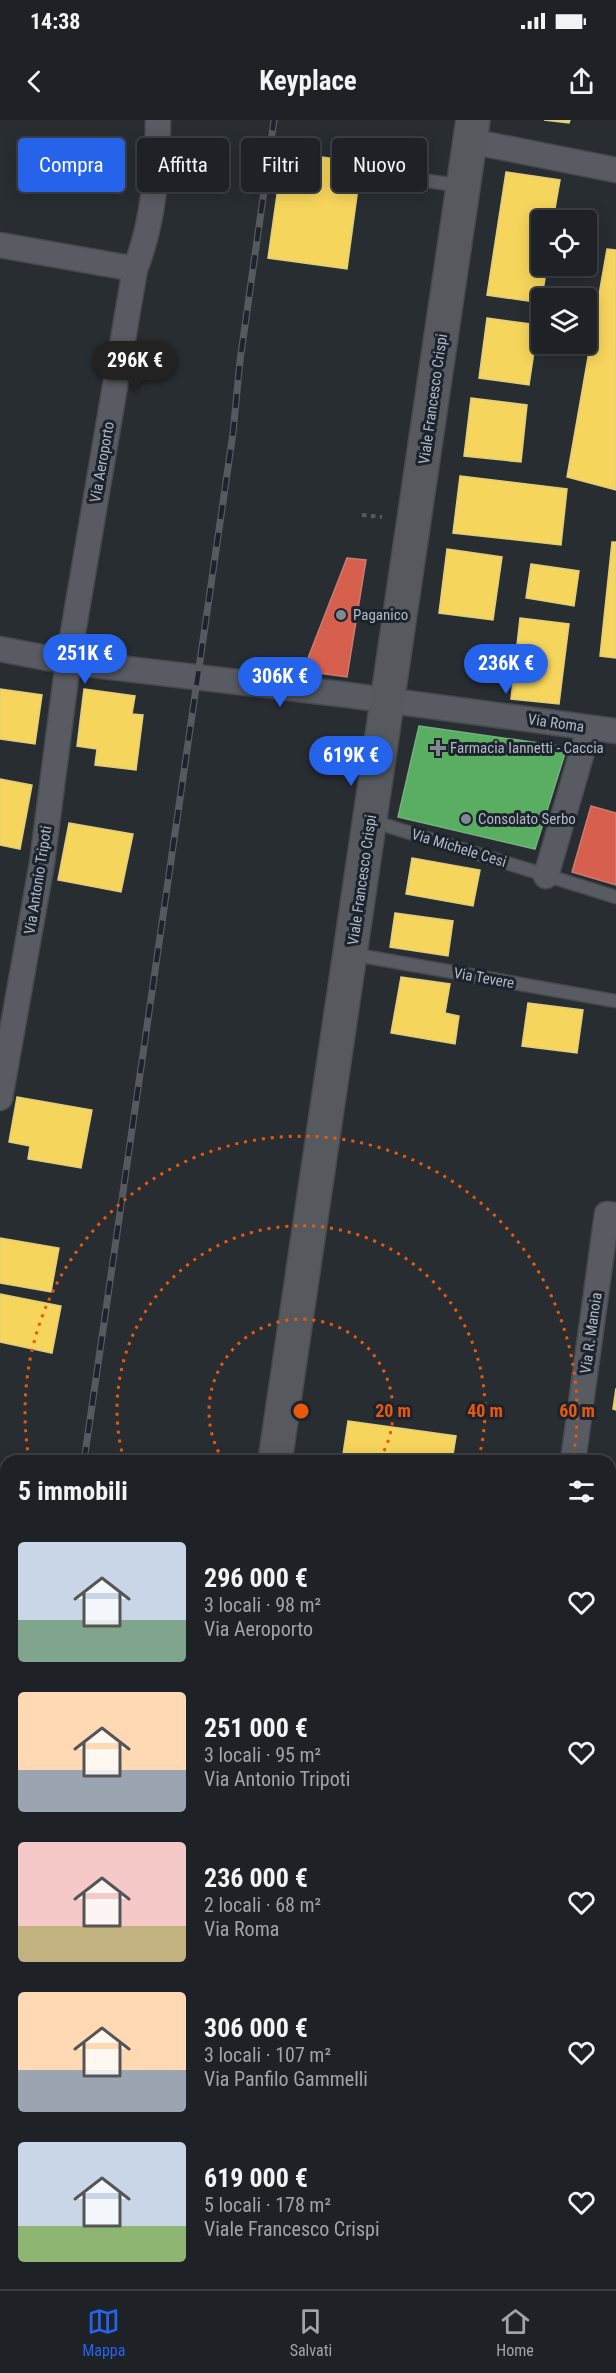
<!DOCTYPE html>
<html lang="it">
<meta charset="utf-8">
<style>
body{margin:0;font-family:"Roboto Condensed",sans-serif;background:#2b2f32;color:#f1f3f6;height:100vh;display:flex;flex-direction:column;font-size:22px;white-space:nowrap}
*{box-sizing:border-box;margin:0}
p{font-size:20px;color:#a1a4a7}
.icon{flex:none;width:33px;height:33px;fill:none;stroke:currentColor;stroke-width:2;stroke-linecap:round;stroke-linejoin:round}
.map{position:relative;flex:1;overflow:hidden}
.sheet{position:absolute;left:0px;top:1335px;width:616px;height:834px;display:flex;flex-direction:column;background:#1e2226;border-radius:18px 18px 0 0;box-shadow:0 3px 15px #0003,0 0 0 2px #3c3f43}
.sheet>*{flex:none}
.banner{position:absolute;left:18px;top:18px;width:580px;height:54px;display:flex;gap:12px}
.controls{position:absolute;left:531px;top:90px;display:grid;gap:12px}
.controls a{display:grid;place-items:center;width:66px;height:66px;border-radius:6px;background:#1e2226;box-shadow:0 3px 15px #0003,0 0 0 2px #3c3f43;font-size:30px}
.price{position:absolute;translate:-50% -51px;padding:0 14px;border-radius:21px;background:#2563eb;color:#fff;font-size:20px;line-height:39px;filter:drop-shadow(0 2px 3px #0008)}
.price::after{content:'';position:absolute;left:50%;top:36px;width:18px;height:14px;margin-left:-9px;background:inherit;clip-path:polygon(0 0,100% 0,50% 100%)}
.price.active{background:#222;color:#fff}
ul{padding:0;list-style:none}
li{display:flex;align-items:center;gap:18px;height:150px;padding:0 18px}
li span{display:grid;place-items:center;flex:none;width:168px;height:120px;border-radius:6px;color:#555}
li>.icon{margin-inline-start:auto}
span .icon{width:72px;height:72px;fill:#fffc;stroke-width:1}
li b{font-size:26px}
h2{display:flex;justify-content:space-between;align-items:center;height:72px;padding:0 18px;font-size:26px}
.pill{padding:0 21px;border-radius:6px;background:#1e2226;box-shadow:0 3px 15px #0003,0 0 0 2px #3c3f43;font-size:21px;line-height:54px}
.pill.active{background:#2563eb;color:#fff}
.status{display:flex;justify-content:space-between;align-items:center;height:42px;padding:0 30px;background:#1e2226;direction:ltr}
.status svg{height:16px;fill:currentColor}
header{display:flex;justify-content:space-between;align-items:center;height:78px;padding:0 18px;background:#1e2226;font-size:27px;font-weight:700}
.tabs{display:flex;justify-content:space-around;align-items:center;height:84px;border-top:2px solid #3c3f43;background:#1e2226;font-size:16px;color:#a1a4a7}
.tabs a{display:grid;justify-items:center;gap:3px}
.tabs .active{color:#2563eb}
.map>svg:first-child{display:block}
.homes{fill:#f6d55c;stroke:#e2cd7b;stroke-width:1.5}
.shops{fill:#d6604d;stroke:#cb7b71;stroke-width:1.5}
.public{fill:#5aae61;stroke:#74b17f;stroke-width:1.5}
.lines{fill:none;stroke-linecap:round;stroke-linejoin:round}
.lane-casing{stroke:#46494d;stroke-width:15}
.street-casing{stroke:#46494d;stroke-width:27}
.secondary-casing{stroke:#46494d;stroke-width:36}
.path{stroke:#565b5f;stroke-width:4;stroke-dasharray:4.5 4.5;stroke-linecap:butt}
.lane{stroke:#585b61;stroke-width:12}
.street{stroke:#585b61;stroke-width:24}
.secondary{stroke:#565a5f;stroke-width:33}
.rail-casing{stroke:#565a5f;stroke-width:7}
.rail{stroke:#1c232d;stroke-width:4.5;stroke-dasharray:14;stroke-linecap:butt}
.ring{fill:none;stroke:#e8590c;stroke-width:3;stroke-dasharray:3 6}
.poi-dot{fill:#828891;stroke:#1c232d;stroke-width:2}
.labels{text-anchor:middle;dominant-baseline:central;stroke-width:6;stroke-linejoin:round;paint-order:stroke}
.street-label{font-size:15px;fill:#b2b9c4;stroke:#1c232d}
.poi-label{font-size:15px;fill:#b2b9c4;stroke:#1c232d;text-anchor:start}
.centre{fill:#e8590c;stroke:#1c232d;stroke-width:3}
.ring-label{font-size:18px;text-anchor:middle;font-weight:bold;fill:#e8590c;stroke:#1c232d;stroke-width:6;stroke-linejoin:round;paint-order:stroke}
</style>
<div class="status"><b>14:38</b><svg viewBox="0 0 49 12"><path d="M0 12V9h3v3zM5 12V6h3v6zM10 12V3h3v9zM15 12V0h3v12zM26 1h20v11H26zM47 4h2v5h-2z"/></svg></div>
<header><svg class="icon" aria-label="back" viewBox="0 0 24 24"><path d="M15 5l-7 7 7 7"/></svg>Keyplace<svg class="icon" aria-label="share" viewBox="0 0 24 24"><path d="M12 15V3M7 8l5-5 5 5M5 13v7h14v-7"/></svg></header>
<div class="map">
<svg width="616" height="2169" viewBox="0 0 616 2169">
<rect width="100%" height="100%" fill="#282d32"/>
<path class="homes" d="M544,0H570L569,3Z
M283,32L344,40L340,66L358,68L347,149L268,138Z
M506,52L560,60L553,100H542V146H547L541,183L487,175Z
M607,129L616,130V370L567,357Z
M487,198L538,205L529,265L479,258Z
M471,278L527,285L521,342L464,336Z
M460,356L567,369L561,425L453,413Z
M612,422H616V538L600,536Z
M447,429L502,437L493,500L439,493Z
M531,444L579,451L574,486L526,478Z
M520,498L569,504L559,584L511,579Z
M0,569L42,575L35,624L0,619Z
M84,569L135,576L132,594L143,595L136,650L95,645L97,629L77,626Z
M0,659L32,665L20,729L0,725Z
M69,703L133,714L121,772L58,760Z
M412,738L480,750L473,786L406,774Z
M395,793L453,801L448,836L390,827Z
M401,857L450,864L445,893L459,896L455,924L391,913Z
M528,883L583,890L577,933L522,926Z
M17,977L92,990L81,1048L28,1039L30,1026L9,1022Z
M0,1118L59,1128L51,1172L0,1163Z
M0,1174L61,1186L52,1233L0,1222Z
M616,1268V1290L613,1289Z
M348,1301L456,1316L452,1341H342Z
M610,1365H616V1545L610,1544Z
M0,1591L6,1592L5,1648L0,1647Z
M610,1609H615L610,1641Z
M610,1833L616,1834V1878L610,1877Z"/>
<path class="shops" d="M347,438L366,440L347,557L303,551Z
M591,686L616,693V765L572,752Z"/>
<path class="public" d="M419,606L567,627L535,729L398,697Z
M612,1929L616,1930V2169H580L581,2163H610Z"/>
<g class="lines">
<g class="lane-casing">
<path id="lane" d="M422,60L462,66
M372,701L616,777
M351,834L616,881"/>
</g>
<g class="street-casing">
<path id="street" d="M470,21L616,50
M0,125L135,149
M0,529L68,542L348,575L616,611
M546,756L589,608
M0,978L42,743L68,542L135,149C153,104 158,49 158,0
M573,1341L607,1094L616,1095
M610,1809L616,1810
M610,1905H616
M0,1999L6,2000
M459,2169L460,2163"/>
</g>
<g class="secondary-casing">
<path id="secondary" d="M275,1341L473,0
M162,2169L163,2163"/>
</g>
<path class="path" d="M362,395L382,397"/>
<use href="#lane" class="lane"/>
<use href="#street" class="street"/>
<use href="#secondary" class="secondary"/>
<g class="rail-casing">
<path id="rail" d="M84,1341L233,313L240,241L274,0
M0,1921L6,1879"/>
</g>
<use href="#rail" class="rail"/>
</g>
<g class="ring">
<path d="M223 1340A92 92 0 1 1 379 1340"/>
<path d="M124 1340A184 184 0 1 1 478 1340"/>
<path d="M29 1339A276 276 0 1 1 573 1339"/>
</g>
<g class="poi-dot">
<circle cx="341" cy="495" r="6"/>
<path d="M435 619h6v6h6v6h-6v6h-6v-6h-6v-6h6z"/>
<circle cx="466" cy="699" r="6"/>
</g>
<g class="labels">
<g class="street-label">
<text transform="translate(433 279) rotate(-82)">Viale Francesco Crispi</text>
<text transform="translate(102 342) rotate(-80)">Via Aeroporto</text>
<text transform="translate(556 603) rotate(8)">Via Roma</text>
<text transform="translate(459 728) rotate(17)">Via Michele Cesi</text>
<text transform="translate(38 760) rotate(-81)">Via Antonio Tripoti</text>
<text transform="translate(362 760) rotate(-82)">Viale Francesco Crispi</text>
<text transform="translate(484 858) rotate(10)">Via Tevere</text>
<text transform="translate(591 1213) rotate(-82)">Via R. Manoia</text>
</g>
<g class="poi-label">
<text x="353" y="495">Paganico</text>
<text x="450" y="628">Farmacia Iannetti - Caccia</text>
<text x="478" y="699">Consolato Serbo</text>
</g>
</g>
<circle cx="301" cy="1291" r="9" class="centre"/>
<g class="ring-label">
<text x="393" y="1297">20 m</text>
<text x="485" y="1297">40 m</text>
<text x="577" y="1297">60 m</text>
</g>
</svg>
<div class="controls">
<a><svg class="icon" aria-label="locate" viewBox="0 0 24 24"><circle cx="12" cy="12" r="6"/><path d="M12 2v4M12 18v4M2 12h4M18 12h4"/></svg></a>
<a><svg class="icon" aria-label="layers" viewBox="0 0 24 24"><path d="M12 4l9 5-9 5-9-5zM3 14l9 5 9-5"/></svg></a>
</div>
<b class="price active" style="left:135px;top:272px">296K €</b>
<b class="price" style="left:85px;top:565px">251K €</b>
<b class="price" style="left:506px;top:575px">236K €</b>
<b class="price" style="left:280px;top:588px">306K €</b>
<b class="price" style="left:351px;top:667px">619K €</b>
<div class="banner">
<a class="pill active">Compra</a>
<a class="pill">Affitta</a>
<a class="pill">Filtri</a>
<a class="pill">Nuovo</a>
</div>
<section class="sheet">
<h2>5 immobili<svg class="icon" aria-label="filters" viewBox="0 0 24 24"><path d="M4 7h16M4 17h16"/><circle cx="9" cy="7" r="2"/><circle cx="15" cy="17" r="2"/></svg></h2>
<ul>
<li><span style="background:linear-gradient(#c9d6e8 65%,#7fa58c 0)"><svg class="icon" aria-label="home" viewBox="0 0 24 24"><path d="M3 11l9-7 9 7M6 9v11h12V9"/></svg></span><div><b>296 000 €</b><p>3 locali · 98 m²</p><p>Via Aeroporto</p></div><svg class="icon" aria-label="heart" viewBox="0 0 24 24"><path d="M12 20l-8-8c-3-5 5-10 8-4 3-6 11-1 8 4z"/></svg></li>
<li><span style="background:linear-gradient(#ffd9b3 65%,#9aa5b1 0)"><svg class="icon" aria-label="home" viewBox="0 0 24 24"><path d="M3 11l9-7 9 7M6 9v11h12V9"/></svg></span><div><b>251 000 €</b><p>3 locali · 95 m²</p><p>Via Antonio Tripoti</p></div><svg class="icon" aria-label="heart" viewBox="0 0 24 24"><path d="M12 20l-8-8c-3-5 5-10 8-4 3-6 11-1 8 4z"/></svg></li>
<li><span style="background:linear-gradient(#f6c9c9 70%,#c2b280 0)"><svg class="icon" aria-label="home" viewBox="0 0 24 24"><path d="M3 11l9-7 9 7M6 9v11h12V9"/></svg></span><div><b>236 000 €</b><p>2 locali · 68 m²</p><p>Via Roma</p></div><svg class="icon" aria-label="heart" viewBox="0 0 24 24"><path d="M12 20l-8-8c-3-5 5-10 8-4 3-6 11-1 8 4z"/></svg></li>
<li><span style="background:linear-gradient(#ffd9b3 65%,#9aa5b1 0)"><svg class="icon" aria-label="home" viewBox="0 0 24 24"><path d="M3 11l9-7 9 7M6 9v11h12V9"/></svg></span><div><b>306 000 €</b><p>3 locali · 107 m²</p><p>Via Panfilo Gammelli</p></div><svg class="icon" aria-label="heart" viewBox="0 0 24 24"><path d="M12 20l-8-8c-3-5 5-10 8-4 3-6 11-1 8 4z"/></svg></li>
<li><span style="background:linear-gradient(#c9d6e8 70%,#8fb573 0)"><svg class="icon" aria-label="home" viewBox="0 0 24 24"><path d="M3 11l9-7 9 7M6 9v11h12V9"/></svg></span><div><b>619 000 €</b><p>5 locali · 178 m²</p><p>Viale Francesco Crispi</p></div><svg class="icon" aria-label="heart" viewBox="0 0 24 24"><path d="M12 20l-8-8c-3-5 5-10 8-4 3-6 11-1 8 4z"/></svg></li>
</ul>
</section>
</div>
<nav class="tabs">
<a class="active"><svg class="icon" aria-label="map" viewBox="0 0 24 24"><path d="M3 6l6-2 6 2 6-2v14l-6 2-6-2-6 2zM9 4v14M15 6v14"/></svg>Mappa</a>
<a><svg class="icon" aria-label="saved" viewBox="0 0 24 24"><path d="M7 4h10v16l-5-4-5 4z"/></svg>Salvati</a>
<a><svg class="icon" aria-label="home" viewBox="0 0 24 24"><path d="M3 11l9-7 9 7M6 9v11h12V9"/></svg>Home</a>
</nav>
